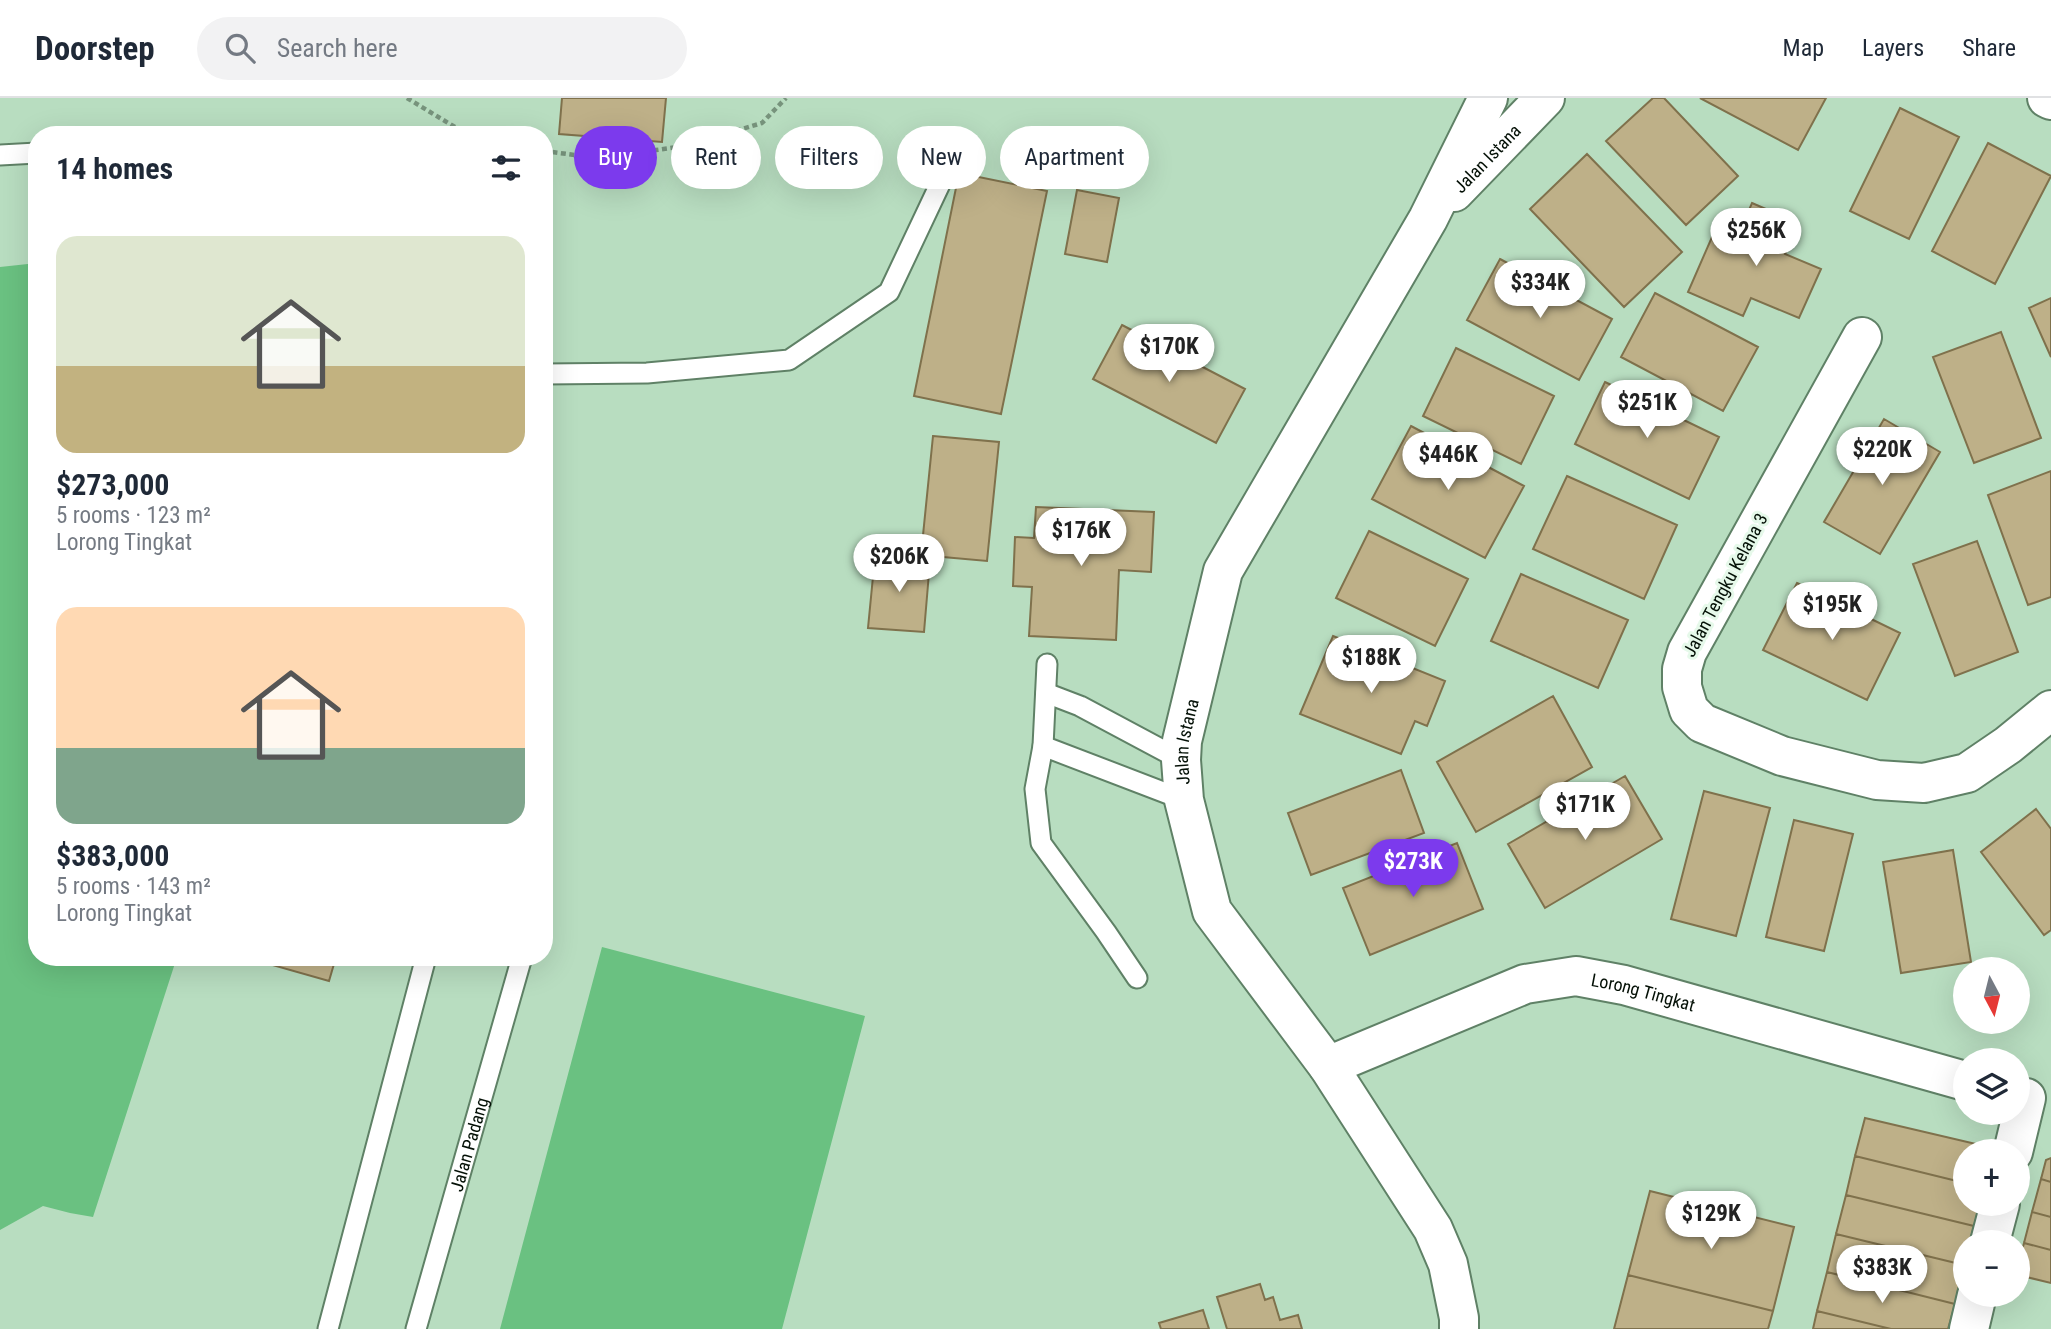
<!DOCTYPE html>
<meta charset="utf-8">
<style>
body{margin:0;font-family:"Roboto Condensed",sans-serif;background:#f2f2f3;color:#1f2937;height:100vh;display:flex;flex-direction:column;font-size:26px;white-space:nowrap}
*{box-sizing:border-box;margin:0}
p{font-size:23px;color:#747a83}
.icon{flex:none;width:38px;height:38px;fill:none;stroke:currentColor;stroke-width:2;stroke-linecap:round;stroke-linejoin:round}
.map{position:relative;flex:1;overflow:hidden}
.side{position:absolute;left:28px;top:28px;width:525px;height:840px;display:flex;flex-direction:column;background:#fff;border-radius:28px;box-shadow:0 7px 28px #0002}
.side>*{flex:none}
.top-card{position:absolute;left:574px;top:28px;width:665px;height:63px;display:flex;gap:14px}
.needle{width:46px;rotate:173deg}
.tools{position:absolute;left:1953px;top:859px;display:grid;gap:14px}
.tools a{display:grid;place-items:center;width:77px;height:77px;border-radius:50%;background:#fff;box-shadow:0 7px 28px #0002;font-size:35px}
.price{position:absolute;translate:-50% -60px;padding:0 16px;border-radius:24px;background:#fff;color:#222;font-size:23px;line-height:46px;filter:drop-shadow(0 2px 4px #0008)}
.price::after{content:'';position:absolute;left:50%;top:42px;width:21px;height:16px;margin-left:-10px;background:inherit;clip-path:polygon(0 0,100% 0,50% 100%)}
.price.active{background:#7c3aed;color:#fff}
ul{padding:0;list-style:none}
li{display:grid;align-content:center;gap:14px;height:371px;padding:0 28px}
li span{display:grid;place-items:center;height:217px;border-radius:21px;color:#555}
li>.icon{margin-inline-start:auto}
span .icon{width:126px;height:126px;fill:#fffc;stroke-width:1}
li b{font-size:30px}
h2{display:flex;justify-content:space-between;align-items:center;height:84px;padding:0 28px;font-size:30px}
.chip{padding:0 24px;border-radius:32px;background:#fff;box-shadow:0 7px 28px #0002;font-size:24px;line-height:63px}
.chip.active{background:#7c3aed;color:#fff}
header{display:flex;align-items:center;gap:42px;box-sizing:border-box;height:98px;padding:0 35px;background:#fff;border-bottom:2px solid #e0e1e3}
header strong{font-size:33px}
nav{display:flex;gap:38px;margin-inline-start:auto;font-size:24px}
.search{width:490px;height:63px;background:#f2f2f3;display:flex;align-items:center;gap:18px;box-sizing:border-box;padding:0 24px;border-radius:38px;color:#747a83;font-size:26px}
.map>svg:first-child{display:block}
.green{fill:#6ac181}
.building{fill:#beb088;stroke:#7f714c;stroke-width:2}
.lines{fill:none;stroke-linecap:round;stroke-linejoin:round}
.service-casing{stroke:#5f8166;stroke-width:23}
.minor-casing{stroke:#5f8166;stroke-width:42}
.path{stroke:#77937c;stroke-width:4.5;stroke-dasharray:5 3.5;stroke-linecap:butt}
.service{stroke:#fff;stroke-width:19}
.minor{stroke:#fff;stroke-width:38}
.labels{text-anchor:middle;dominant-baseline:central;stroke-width:6;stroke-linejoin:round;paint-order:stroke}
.street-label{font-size:18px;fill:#041006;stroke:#e6f9ea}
</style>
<header>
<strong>Doorstep</strong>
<div class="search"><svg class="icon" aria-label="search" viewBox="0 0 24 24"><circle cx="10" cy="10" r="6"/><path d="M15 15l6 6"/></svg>Search here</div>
<nav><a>Map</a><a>Layers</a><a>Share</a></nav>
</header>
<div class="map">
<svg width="2051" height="1231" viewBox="0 0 2051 1231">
<rect width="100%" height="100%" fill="#b8ddc0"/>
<path class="green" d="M37,165V859H177L93,1119L70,1115L43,1108L0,1132V169Z
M602,849L865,918L782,1231H500Z"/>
<path class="building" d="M562,0H666L662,44L559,36Z
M1653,0H1664L1738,78L1686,127L1606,43Z
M1700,0H1826L1798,52Z
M1900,10L1959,39L1909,141L1850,113Z
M1988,45L2051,78L1995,186L1932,153Z
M1587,56L1682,154L1624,209L1530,111Z
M959,75L1047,93L1001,316L914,298Z
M1077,92L1119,100L1107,164L1065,156Z
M1752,105L1798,125L1785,156L1821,171L1799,220L1751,200L1743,218L1688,194L1712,139L1733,149Z
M1500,161L1612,221L1579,282L1467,222Z
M1655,195L1758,249L1723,313L1621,259Z
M2051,200V259L2029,210Z
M1122,227L1245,291L1216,345L1093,281Z
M2001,234L2041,340L1974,365L1933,259Z
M1456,250L1554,298L1521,366L1423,318Z
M1605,284L1719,339L1689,401L1575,346Z
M1884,321L1940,354L1880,456L1824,424Z
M1411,328L1524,388L1485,460L1372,401Z
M933,338L999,344L987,463L921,457Z
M2051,373V499L2028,507L1988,397Z
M1567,378L1677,427L1644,501L1533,451Z
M1036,409L1154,414L1151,474L1119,472L1116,542L1029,538L1032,489L1013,488L1015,439L1034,440Z
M1369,433L1468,481L1435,548L1336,500Z
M1977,443L2018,554L1955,578L1913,466Z
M875,458L930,463L924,534L868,530Z
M1521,476L1628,522L1598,590L1491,543Z
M1797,485L1900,535L1867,602L1763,552Z
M1333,538L1445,583L1427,628L1415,623L1401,656L1300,616Z
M1553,598L1592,669L1476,734L1437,664Z
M1401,672L1424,735L1311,777L1288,715Z
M1625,678L1662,741L1545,810L1508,746Z
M1704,693L1770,710L1736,838L1671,821Z
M2036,711L2051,731V832L2044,837L1981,754Z
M1794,722L1853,736L1824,853L1766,839Z
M1457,745L1483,811L1370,857L1343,790Z
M1953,752L1971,864L1901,875L1883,764Z
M244,859H336L329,883Z
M1865,1020L1993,1050L1992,1054H1965V1085L1855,1058Z
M1855,1058L1965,1085V1106H1980L1974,1128L1846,1097Z
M2051,1060V1084L2041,1081L2046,1062Z
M2041,1081L2051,1084V1119L2032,1114Z
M1650,1093L1794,1129L1773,1213L1628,1177Z
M1846,1097L1974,1128L1970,1144H1965L1964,1167L1836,1136Z
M2032,1114L2051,1119V1152L2024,1145Z
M1836,1136L1964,1167L1955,1206L1827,1174Z
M2024,1145L2051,1152V1185L2018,1177V1168Z
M1827,1174L1955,1206L1948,1231H1891L1817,1213Z
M1628,1177L1773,1213L1768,1231H1614Z
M1260,1186L1265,1202L1273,1199L1280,1222L1298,1217L1302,1231H1227L1217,1199Z
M1203,1212L1209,1231H1161L1159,1225Z
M1817,1213L1891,1231H1813Z"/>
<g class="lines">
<g class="service-casing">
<g id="service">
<path d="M0,57L37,55"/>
<path d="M544,276L647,275L789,262L889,194L941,84"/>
<path d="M1047,566L1043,648L1035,691L1041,745L1106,834L1137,880"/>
<path d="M1046,595L1080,608L1181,662"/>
<path d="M1043,648L1184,702"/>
<path d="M328,1231L426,859"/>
<path id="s1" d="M416,1231L522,859"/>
</g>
</g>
<g class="minor-casing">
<g id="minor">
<path d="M2047,0L2051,2"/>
<path id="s2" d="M1454,94L1545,0"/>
<path d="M1862,239L1687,554L1682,571V589L1689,612L1702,625L1782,658L1877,682L1924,685L1967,675L2008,647L2051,612"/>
<path id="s3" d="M1328,968L1525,886L1576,878L1624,887L1965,983"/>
<path d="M2013,1054L2026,1000"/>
<path d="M1990,1144L2000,1106"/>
<path id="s4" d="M1459,1231V1220L1448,1166L1433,1131L1328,968L1212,813L1184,702L1181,662L1182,643L1223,473L1428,121L1488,0"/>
<path d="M1969,1231L1977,1197"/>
</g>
</g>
<path class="path" d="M407,0L468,37
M544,53L598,60L685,48L762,25L786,0"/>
<use href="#service" class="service"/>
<use href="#minor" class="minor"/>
</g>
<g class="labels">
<g class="street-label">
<text stroke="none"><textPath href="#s2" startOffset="47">Jalan Istana</textPath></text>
<text transform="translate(1725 487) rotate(-62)">Jalan Tengku Kelana 3</text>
<text stroke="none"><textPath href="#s4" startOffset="665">Jalan Istana</textPath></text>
<text stroke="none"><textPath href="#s3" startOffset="334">Lorong Tingkat</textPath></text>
<text stroke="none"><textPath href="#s1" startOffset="192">Jalan Padang</textPath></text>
</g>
</g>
</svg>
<div class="tools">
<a><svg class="needle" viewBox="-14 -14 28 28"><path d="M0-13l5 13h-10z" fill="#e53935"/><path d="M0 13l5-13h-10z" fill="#747a83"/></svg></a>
<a><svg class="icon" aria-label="layers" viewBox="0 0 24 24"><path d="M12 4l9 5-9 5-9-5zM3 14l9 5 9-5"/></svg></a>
<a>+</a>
<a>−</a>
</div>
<b class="price" style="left:1756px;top:170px">$256K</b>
<b class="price" style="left:1540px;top:222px">$334K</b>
<b class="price" style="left:1169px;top:286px">$170K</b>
<b class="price" style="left:1647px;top:342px">$251K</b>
<b class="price" style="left:1882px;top:389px">$220K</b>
<b class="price" style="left:1448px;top:394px">$446K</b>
<b class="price" style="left:1081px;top:470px">$176K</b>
<b class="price" style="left:899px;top:496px">$206K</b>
<b class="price" style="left:1832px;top:544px">$195K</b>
<b class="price" style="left:1371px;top:597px">$188K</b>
<b class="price" style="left:1585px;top:744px">$171K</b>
<b class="price active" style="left:1413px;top:801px">$273K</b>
<b class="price" style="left:1711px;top:1153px">$129K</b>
<b class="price" style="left:1882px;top:1207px">$383K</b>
<div class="top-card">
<a class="chip active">Buy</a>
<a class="chip">Rent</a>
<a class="chip">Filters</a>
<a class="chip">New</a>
<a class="chip">Apartment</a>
</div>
<section class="side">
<h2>14 homes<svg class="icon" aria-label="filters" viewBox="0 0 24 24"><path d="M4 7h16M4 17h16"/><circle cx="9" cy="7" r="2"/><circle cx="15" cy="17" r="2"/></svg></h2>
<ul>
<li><span style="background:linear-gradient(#dfe7d0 60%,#c2b280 0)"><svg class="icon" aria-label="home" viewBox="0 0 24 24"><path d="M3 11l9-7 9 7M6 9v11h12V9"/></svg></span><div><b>$273,000</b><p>5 rooms · 123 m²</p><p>Lorong Tingkat</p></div></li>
<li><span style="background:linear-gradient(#ffd9b3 65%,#7fa58c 0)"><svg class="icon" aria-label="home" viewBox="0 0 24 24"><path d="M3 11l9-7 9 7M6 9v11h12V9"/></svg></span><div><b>$383,000</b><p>5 rooms · 143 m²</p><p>Lorong Tingkat</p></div></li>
</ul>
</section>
</div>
